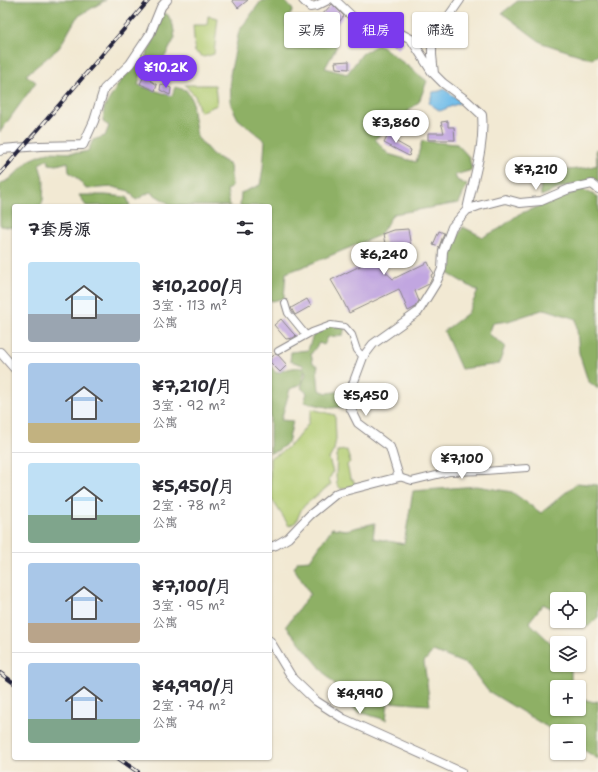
<!DOCTYPE html>
<html lang="zh">
<meta charset="utf-8">
<style>
body{margin:0;font-family:"Shantell Sans","LXGW WenKai TC",sans-serif;background:#f7f7f7;color:#2b2b33;height:100vh;display:flex;flex-direction:column;font-size:15px;white-space:nowrap}
*{box-sizing:border-box;margin:0}
p{font-size:13px;color:#7c7c81}
.icon{flex:none;width:22px;height:22px;fill:none;stroke:currentColor;stroke-width:2;stroke-linecap:round;stroke-linejoin:round}
.map{position:relative;flex:1;overflow:hidden}
.details{position:absolute;left:12px;top:204px;width:260px;height:556px;display:flex;flex-direction:column;background:#fff;border-radius:4px;box-shadow:0 1px 3px #0004}
.details>*{flex:none}
.hud{position:absolute;left:284px;top:12px;width:254px;height:36px;display:flex;gap:8px}
.tools{position:absolute;left:550px;top:592px;display:grid;gap:8px}
.tools a{display:grid;place-items:center;width:36px;height:36px;border-radius:4px;background:#fff;box-shadow:0 1px 3px #0004;font-size:20px}
.price{position:absolute;translate:-50% -34px;padding:0 9px;border-radius:14px;background:#fff;color:#222;font-size:13px;line-height:26px;filter:drop-shadow(0 1px 2px #0008)}
.price::after{content:'';position:absolute;left:50%;top:24px;width:12px;height:9px;margin-left:-6px;background:inherit;clip-path:polygon(0 0,100% 0,50% 100%)}
.price.current{background:#7c3aed;color:#fff}
ul{padding:0;list-style:none}
li{display:flex;align-items:center;gap:12px;height:100px;padding:0 16px}
li+li{border-top:1px solid #e1e1e2}
li span{display:grid;place-items:center;flex:none;width:112px;height:80px;border-radius:4px;color:#555}
li>.icon{margin-inline-start:auto}
span .icon{width:48px;height:48px;fill:#fffc;stroke-width:1}
li b{font-size:17px}
h2{display:flex;justify-content:space-between;align-items:center;height:48px;padding:0 16px;font-size:17px}
.chip{padding:0 14px;border-radius:4px;background:#fff;box-shadow:0 1px 3px #0004;font-size:14px;line-height:36px}
.chip.current{background:#7c3aed;color:#fff}
.map>svg:first-child{display:block}
.green{fill:#b3cd73;stroke:#6a7857}
.forest{fill:#8eb065;stroke:#586950}
.water{fill:#71bdea;stroke:#4a7092}
.building{fill:#c1a6e0}
.lines{fill:none;stroke-linecap:round;stroke-linejoin:round}
.minor-casing{stroke:#8a8687;stroke-width:8}
.tertiary-casing{stroke:#8a8687;stroke-width:10}
.minor{stroke:#fff;stroke-width:6}
.tertiary{stroke:#fff;stroke-width:8}
.rail-casing{stroke:#22223b;stroke-width:4}
.rail{stroke:#f7f3e8;stroke-width:2.5;stroke-dasharray:8;stroke-linecap:butt}
</style>
<div class="map">
<svg width="598" height="772" viewBox="0 0 598 772">
<rect width="100%" height="100%" fill="#f7f3e8"/>
<filter id="ink" filterUnits="userSpaceOnUse"><feTurbulence type="fractalNoise" baseFrequency=".025" numOctaves="2"/><feDisplacementMap in="SourceGraphic" scale="8" xChannelSelector="R" yChannelSelector="G"/><feConvolveMatrix kernelMatrix="1 2 1 2 8 2 1 2 1" color-interpolation-filters="sRGB"/></filter>
<filter id="wash" filterUnits="userSpaceOnUse"><feTurbulence type="fractalNoise" baseFrequency=".012" numOctaves="4" result="noise"/><feDisplacementMap in="SourceGraphic" scale="16" xChannelSelector="R" yChannelSelector="G"/><feGaussianBlur stdDeviation="0.9" result="paint"/><feColorMatrix in="noise" values="0 0 0 0 0 0 0 0 0 0 0 0 0 0 0 0 0 1.4 0 .05"/><feComposite in="paint" operator="in"/></filter>
<g filter="url(#wash)">
<rect width="100%" height="100%" fill="#f2e9d3"/>
<path class="green" d="M208,16L218,18L214,54L204,57L195,52L193,25H207Z
M185,85H215L217,105L200,112L195,96Z
M312,409L335,415L336,439L334,450L329,459L333,472L329,479L331,484L305,505L301,510L296,522L289,526L270,496V458L279,454L293,443L308,424Z
M347,450L350,462L347,465L350,478L354,481L355,487L341,489L337,485L336,476L337,451Z"/>
<path class="forest" d="M0,0H106L77,17L59,48L26,75L36,82L0,132Z
M270,0H284L293,10L285,22L290,35L303,43L317,28L335,31L336,48L325,68L347,74L362,54L379,44L427,81L419,102L375,139L388,154L416,162L422,141L457,144L469,157L472,170L455,175L457,180L467,185L459,203L393,214L380,235L310,264L286,273L284,298L273,301L270,300V244L271,243L270,242V206H240L241,193L260,185L263,168L265,141L238,119L231,105L230,75L239,31L261,1Z
M519,0H598V55L592,59L542,43L502,13Z
M163,13L168,15L173,25L175,38L162,62H152L141,74L138,85L172,96L175,87L186,90L192,99L193,112L197,137L212,154L230,165L232,187L227,190L230,206H171L168,203L150,192L136,200L129,191L113,187L86,189L79,180L69,172L68,162L57,165L49,164L48,159L39,164L44,182L43,200L41,206H14V228L1,226L0,223V184L10,179L30,160L48,152L78,153L88,151L93,140L105,136L109,126L103,122L104,108L121,80L145,58L156,35Z
M598,149V182C580,179 558,189 541,196L540,177L553,163L559,170C572,170 584,169 597,165L596,150Z
M582,189L598,197V389L588,381L579,353L576,319L545,309L508,321L493,323L489,334L505,346L499,364L461,369L444,331L468,313L478,291L447,273L450,249L463,227L483,237L499,229L519,214L561,198Z
M79,195H105L127,197L130,206H86Z
M331,325L345,327L343,335L328,337L324,345L319,343L311,354L313,363L318,366L317,369L319,390L327,393L342,391L343,407L331,408L304,402L307,393L301,388L306,373L305,370L301,384L290,389L281,420L293,421L288,443L277,451L270,453V365L276,373C285,370 296,365 304,369L303,365L290,361L291,352L308,350L313,335Z
M577,483L598,485V617L588,627L577,621H579V599H557V611L543,604L529,622L557,649V665H571V687H557V709H579V698L594,702L598,701V759L579,747V731H557V733L488,691L468,665L433,651L424,662L430,705L388,702L386,720L356,711L286,626L310,594L294,568L298,561L310,560L332,528L346,530L375,523L373,538L404,544L413,491L477,486L512,492L541,513Z"/>
<path class="water" d="M444,89L462,102L440,111L429,103L433,92L440,91Z"/>
<g id="blocks">
<path class="building" d="M232,0H248L238,8Z
M332,4L344,16L334,28L326,20L318,27L303,34L299,28L310,22L319,15L321,16Z
M374,31L386,32L404,42L398,49L387,40L373,39Z
M349,61V69L336,68L335,62Z
M144,76L157,85L155,91L140,84Z
M161,84L171,88L170,95L160,90Z
M448,121V127H454L455,140H428V133H444L441,122Z
M390,131L398,134L395,141L411,150L409,156L384,143Z
M408,229L413,260L380,267L393,279L428,262L431,269L434,273L431,275L432,278L429,284L415,291L419,301L414,308L408,311L399,289L349,313L341,297L331,280L387,253L383,234L394,230Z
M439,231L444,233L439,247L433,245Z
M307,299L311,306L295,315L291,308Z
M281,319L293,333L296,336L293,338L286,339L274,325Z
M275,354L278,355L287,365L280,372L270,362V359Z"/>
</g>
</g>
<g filter="url(#ink)">
<use href="#blocks" fill-opacity="0" stroke="#8a8687" stroke-width="1"/>
<g class="lines">
<g class="minor-casing">
<path id="minor" d="M285,303L288,313L306,335
M278,351L312,332L331,325L345,327L352,335L357,350L363,357
M399,477L412,481L449,472L485,471L527,468"/>
</g>
<g class="tertiary-casing">
<path id="tertiary" d="M303,0L310,7L316,6L328,0
M335,0L360,24L388,27L411,39L432,72
M460,0L432,40V55L434,74L443,83L466,100L482,115C485,148 473,179 467,210
M0,151L2,149L40,146L83,145L94,121L104,89L130,64L150,34L161,7L167,0
M0,352L14,368
M270,547L276,545L288,538L310,515L337,493L399,477L390,447L358,423L350,407L353,384L363,357L373,344L418,312L436,283L442,269L443,251L452,227L467,210L478,206L505,199L520,203L541,201L569,189L592,184L598,189
M270,641L293,679L316,701L344,719L461,772"/>
</g>
<use href="#minor" class="minor"/>
<use href="#tertiary" class="tertiary"/>
<g class="rail-casing">
<path id="rail" d="M0,174L149,0
M0,673L14,683
M118,758L138,772"/>
</g>
<use href="#rail" class="rail"/>
</g>
</g>
</svg>
<div class="tools">
<a><svg class="icon" aria-label="locate" viewBox="0 0 24 24"><circle cx="12" cy="12" r="6"/><path d="M12 2v4M12 18v4M2 12h4M18 12h4"/></svg></a>
<a><svg class="icon" aria-label="layers" viewBox="0 0 24 24"><path d="M12 4l9 5-9 5-9-5zM3 14l9 5 9-5"/></svg></a>
<a>+</a>
<a>−</a>
</div>
<b class="price current" style="left:166px;top:89px">¥10.2K</b>
<b class="price" style="left:396px;top:144px">¥3,860</b>
<b class="price" style="left:536px;top:191px">¥7,210</b>
<b class="price" style="left:384px;top:276px">¥6,240</b>
<b class="price" style="left:366px;top:417px">¥5,450</b>
<b class="price" style="left:462px;top:480px">¥7,100</b>
<b class="price" style="left:360px;top:715px">¥4,990</b>
<div class="hud">
<a class="chip">买房</a>
<a class="chip current">租房</a>
<a class="chip">筛选</a>
</div>
<section class="details">
<h2>7套房源<svg class="icon" aria-label="filters" viewBox="0 0 24 24"><path d="M4 7h16M4 17h16"/><circle cx="9" cy="7" r="2"/><circle cx="15" cy="17" r="2"/></svg></h2>
<ul>
<li><span style="background:linear-gradient(#bfe0f5 65%,#9aa5b1 0)"><svg class="icon" aria-label="home" viewBox="0 0 24 24"><path d="M3 11l9-7 9 7M6 9v11h12V9"/></svg></span><div><b>¥10,200/月</b><p>3室 · 113 m²</p><p>公寓</p></div></li>
<li><span style="background:linear-gradient(#a9c7e8 75%,#c2b280 0)"><svg class="icon" aria-label="home" viewBox="0 0 24 24"><path d="M3 11l9-7 9 7M6 9v11h12V9"/></svg></span><div><b>¥7,210/月</b><p>3室 · 92 m²</p><p>公寓</p></div></li>
<li><span style="background:linear-gradient(#bfe0f5 65%,#7fa58c 0)"><svg class="icon" aria-label="home" viewBox="0 0 24 24"><path d="M3 11l9-7 9 7M6 9v11h12V9"/></svg></span><div><b>¥5,450/月</b><p>2室 · 78 m²</p><p>公寓</p></div></li>
<li><span style="background:linear-gradient(#a9c7e8 75%,#b9a48a 0)"><svg class="icon" aria-label="home" viewBox="0 0 24 24"><path d="M3 11l9-7 9 7M6 9v11h12V9"/></svg></span><div><b>¥7,100/月</b><p>3室 · 95 m²</p><p>公寓</p></div></li>
<li><span style="background:linear-gradient(#a9c7e8 70%,#7fa58c 0)"><svg class="icon" aria-label="home" viewBox="0 0 24 24"><path d="M3 11l9-7 9 7M6 9v11h12V9"/></svg></span><div><b>¥4,990/月</b><p>2室 · 74 m²</p><p>公寓</p></div></li>
</ul>
</section>
</div>
